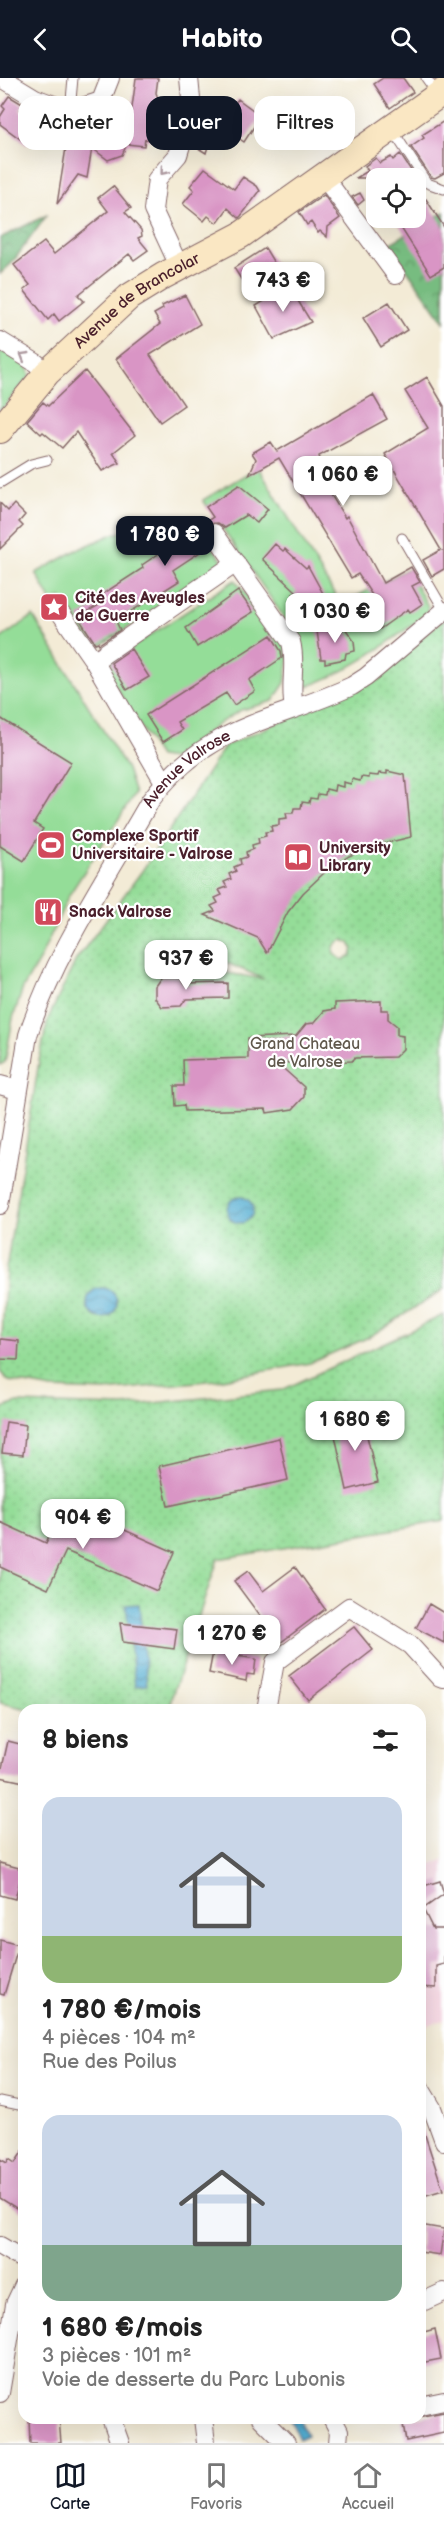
<!DOCTYPE html>
<html lang="fr">
<meta charset="utf-8">
<style>
body{margin:0;font-family:"Balsamiq Sans",sans-serif;background:#f6f6f6;color:#222;height:100vh;display:flex;flex-direction:column;font-size:22px;white-space:nowrap}
*{box-sizing:border-box;margin:0}
p{font-size:20px;color:#767676}
.icon{flex:none;width:33px;height:33px;fill:none;stroke:currentColor;stroke-width:2;stroke-linecap:round;stroke-linejoin:round}
.map{position:relative;flex:1;overflow:hidden}
.side{position:absolute;left:18px;top:1626px;width:408px;height:720px;display:flex;flex-direction:column;background:#fff;border-radius:18px;box-shadow:0 6px 24px #0002}
.side>*{flex:none}
.guide{position:absolute;left:18px;top:18px;width:408px;height:54px;display:flex;gap:12px}
.controls{position:absolute;left:366px;top:90px;display:grid;gap:12px}
.controls a{display:grid;place-items:center;width:60px;height:60px;border-radius:12px;background:#fff;box-shadow:0 6px 24px #0002;font-size:30px}
.price{position:absolute;translate:-50% -51px;padding:0 14px;border-radius:12px;background:#fff;color:#222;font-size:20px;line-height:39px;filter:drop-shadow(0 2px 3px #0008)}
.price::after{content:'';position:absolute;left:50%;top:36px;width:18px;height:14px;margin-left:-9px;background:inherit;clip-path:polygon(0 0,100% 0,50% 100%)}
.price.on{background:#111827;color:#fff}
ul{padding:0;list-style:none}
li{display:grid;align-content:center;gap:12px;height:318px;padding:0 24px}
li span{display:grid;place-items:center;height:186px;border-radius:18px;color:#555}
li>.icon{margin-inline-start:auto}
span .icon{width:108px;height:108px;fill:#fffc;stroke-width:1}
li b{font-size:26px}
h2{display:flex;justify-content:space-between;align-items:center;height:72px;padding:0 24px;font-size:26px}
.tag{padding:0 21px;border-radius:18px;background:#fff;box-shadow:0 6px 24px #0002;font-size:21px;line-height:54px}
.tag.on{background:#111827;color:#fff}
header{display:flex;justify-content:space-between;align-items:center;height:78px;padding:0 24px;background:#111827;color:#fff;font-size:27px;font-weight:800}
.menu{display:flex;justify-content:space-around;align-items:center;height:84px;border-top:2px solid #e0e0e0;background:#fff;font-size:16px;color:#767676}
.menu a{display:grid;justify-items:center;gap:3px}
.menu .on{color:#111827}
.map>svg:first-child{display:block}
.built{fill:#f4cfdd}
.forest{fill:url(#forest-crowns);stroke:#606e56;stroke-width:1.5}
.park{fill:url(#park-dots);stroke:#6f7e62;stroke-width:1.5;fill-rule:evenodd}
.garden{fill:#94dd98;stroke:#6f7e62;stroke-width:1.5}
.water{fill:url(#water-waves);stroke:#4e667e;stroke-width:1.5}
.building{fill:#d995c5}
.lines{fill:none;stroke-linecap:round;stroke-linejoin:round}
.lane-casing{stroke:#856667;stroke-width:11}
.street-casing{stroke:#856667;stroke-width:20}
.secondary-casing{stroke:#856667;stroke-width:28}
.lane{stroke:#fff;stroke-width:9}
.street{stroke:#fff;stroke-width:18}
.secondary{stroke:#fae7c3;stroke-width:26}
.oneway{stroke:#ae9aa0}
.labels{text-anchor:middle;dominant-baseline:central;stroke-width:4.5;stroke-linejoin:round;paint-order:stroke}
.street-label{font-size:16px;fill:#4a1f2b;stroke:#fff}
.poi-label{font-size:16px;font-weight:bold;fill:#4a1f2b;stroke:#fff;text-anchor:start}
.park-label{font-size:16px;fill:#60584c;stroke:#fff}
</style>
<header><svg class="icon" aria-label="back" viewBox="0 0 24 24"><path d="M15 5l-7 7 7 7"/></svg>Habito<svg class="icon" aria-label="search" viewBox="0 0 24 24"><circle cx="10" cy="10" r="6"/><path d="M15 15l6 6"/></svg></header>
<div class="map">
<svg width="444" height="2365" viewBox="0 0 444 2365">
<defs>
<pattern id="forest-crowns" width="20" height="18" patternUnits="userSpaceOnUse" patternTransform="scale(1.5)"><rect width="20" height="18" fill="#77bc80"/><path d="M2 6a3 3 0 1 1 6 0M12 15a3 3 0 1 1 6 0" fill="none" stroke="#649869"/></pattern>
<pattern id="park-dots" width="8" height="8" patternUnits="userSpaceOnUse" patternTransform="scale(1.5)"><rect width="8" height="8" fill="#94dd98"/><path d="M2 2h.1M6 6h.1" fill="none" stroke="#81bd83" stroke-width="1.8" stroke-linecap="round"/></pattern>
<pattern id="water-waves" width="16" height="10" patternUnits="userSpaceOnUse" patternTransform="scale(1.5)"><rect width="16" height="10" fill="#53add1"/><path d="M0 5q4-4 8 0t8 0" fill="none" stroke="#478caa"/></pattern>
</defs>
<rect width="100%" height="100%" fill="#fff"/>
<filter id="ink" filterUnits="userSpaceOnUse"><feTurbulence type="fractalNoise" baseFrequency=".0167" numOctaves="2"/><feDisplacementMap in="SourceGraphic" scale="12" xChannelSelector="R" yChannelSelector="G"/><feConvolveMatrix kernelMatrix="1 2 1 2 8 2 1 2 1" color-interpolation-filters="sRGB"/></filter>
<filter id="wash" filterUnits="userSpaceOnUse"><feTurbulence type="fractalNoise" baseFrequency=".008" numOctaves="4" result="noise"/><feDisplacementMap in="SourceGraphic" scale="24" xChannelSelector="R" yChannelSelector="G"/><feGaussianBlur stdDeviation="1.35" result="paint"/><feColorMatrix in="noise" values="0 0 0 0 0 0 0 0 0 0 0 0 0 0 0 0 0 1.4 0 .05"/><feComposite in="paint" operator="in"/></filter>
<g filter="url(#wash)">
<rect width="100%" height="100%" fill="#f3ebd6"/>
<path class="built" d="M444,1782V1942L420,1949V1791Z"/>
<path class="forest" d="M444,134V244L389,166Z
M47,137L12,185L0,196V160Z"/>
<path class="park" d="M444,541V1211L369,1259L310,1285L217,1302L105,1313L52,1311L9,1303L0,1294L6,1191L39,983L48,941L76,882L142,793L225,668L363,607ZM342,862L350,865L353,871L351,877L343,882L334,876C333,868 335,865 342,862ZM204,875L264,901L208,892Z
M444,1237V1443L218,1481L171,1621V1632H32L0,1625V1335L5,1329L17,1325L123,1328L282,1312Z"/>
<path class="garden" d="M0,272L26,285L30,298L0,333Z
M258,389L341,527L407,491L428,528L426,537C387,565 349,596 302,610L297,606L305,581L301,564L203,422Z
M189,438L226,487L98,569H91L61,520L52,524L36,495L75,473L113,456Z
M235,502L290,574L285,605L273,623L241,632L221,644L173,681L159,679L105,591L107,585Z
M33,538L127,691L135,716L69,817L40,881L23,910L13,940L5,984L0,987V561Z"/>
<path class="water" d="M227 1132a13 13 0 1 1 26 0a13 13 0 1 1-26 0Z
M87 1225a15 15 0 1 1 30 0a15 15 0 1 1-30 0Z
M139,1526L147,1607L135,1608L126,1527Z
M293,2340H299L307,2357L299,2361L290,2342Z"/>
<g id="blocks">
<path class="building" d="M136,0H158L156,15L158,20L162,21L158,48H155L150,62L145,61L144,68L127,66L122,77L108,82L92,70L87,100L78,97L57,126L69,51L82,54L129,52Z
M383,0H403L413,14L390,30L374,6Z
M9,18L24,27L20,32L41,48L27,66L0,46V39L5,31L2,28Z
M238,21L261,38L244,64L220,47Z
M296,28L321,44L304,70L293,63L291,67L269,52L281,34L288,38Z
M444,43V95L435,100L431,99L411,69L424,60L422,57Z
M200,44L213,52L206,75L193,67Z
M400,76L416,100H356L368,93L365,88L376,80L380,85L391,79L393,82Z
M205,90L234,111L243,99L257,108L260,113L241,138L239,140L228,130L217,145L208,138L204,143L183,126L194,112L190,108Z
M113,108L131,130L125,134L141,152L142,158L138,160L148,172L134,182L129,176L78,217L84,223L59,243L54,236L48,242L24,212L30,207L14,187L44,164L54,176L108,133L98,120Z
M360,115L364,122L358,127L352,119Z
M324,117L340,140L328,149L327,159L320,153L318,155L311,144L307,147L299,134Z
M426,121L444,149V189L431,197L396,142L400,140H416V129Z
M265,170L276,188L246,209L234,190Z
M289,208L311,244L274,261L256,228Z
M185,217L200,246L150,277L184,327L160,344L116,281L160,246L154,236L163,231L162,228Z
M389,224L407,252L381,269L363,240Z
M85,293L135,357L113,375L120,385L102,393L76,354L62,370L43,354L41,356L27,343L43,324L48,328Z
M427,299L444,328V491L432,498L423,482L441,472L385,376L428,350L405,313Z
M373,317L387,341L319,378L320,381L312,385L345,440L347,438L383,505L411,489L420,504L412,508L422,526L410,534L408,531L380,551L365,529L376,523L358,496L351,500L279,380L249,397L256,381L252,375L271,364L277,373Z
M239,407L268,431L257,445L246,437L225,450L218,445L207,446L203,455L206,463L203,465L206,470L173,492L179,503L116,543L120,552L99,566L98,564L95,565L78,539L99,527L95,521L143,490L142,487L213,439L206,429Z
M0,425L8,433L14,426L25,437L19,444L23,448L0,471Z
M275,466L283,473L285,471L306,490L308,488L326,521L306,534L293,516L297,514L262,481Z
M238,513L253,534L197,569L186,550Z
M345,550L354,563L355,573L346,575L345,581L325,585V581H321L317,553Z
M271,557L281,573L282,580L249,602L255,613L234,627L226,615L177,644L182,652L163,664L146,637Z
M131,571L149,599L127,612L111,585Z
M0,640L71,684L34,745L43,751L24,783L0,768Z
M387,693L405,697L411,759L370,769L349,778L324,795L303,815L288,834L267,875L258,860L205,837L215,833L211,828L218,825L215,820L222,817L219,812L227,809L224,804L231,801L229,796L236,793L234,789L241,786L240,781L247,779L246,774L253,771L252,767L259,765L258,760L266,758L265,754L272,753L271,748L279,747V741L287,740L286,735H293L294,730H301L302,724L309,725L310,720L317,721L318,716L325,717L326,711L334,713L335,707L343,709V704L351,706L352,701L360,703L361,699L369,700V697L378,698L379,695L387,696Z
M162,898H179L184,906L228,905V920L186,921L181,928L162,929L155,920V908Z
M381,923V932H388V941L397,948V957L403,958V971L395,979L355,980L352,983L277,985L304,1009V1019L293,1031L267,1035L266,1031L185,1033L184,1027L175,1028L174,1008H184L183,982L248,980V960L296,958L306,946L314,945L324,933L335,931V925Z
M1,1261L19,1263L18,1282L0,1281Z
M362,1337L378,1404L347,1412L332,1344Z
M6,1344L26,1347L23,1377L2,1375Z
M279,1360L288,1402L168,1428L159,1388Z
M64,1425L174,1474L157,1513L66,1473L48,1511L0,1489V1444L46,1465Z
M295,1489L325,1531L280,1565L234,1503L248,1493L263,1513Z
M429,1526L444,1535V1565L416,1550Z
M120,1545L177,1551L174,1571L123,1564Z
M354,1549L373,1572L308,1622L289,1598Z
M213,1574L256,1581L254,1597L247,1596L246,1603L209,1595Z
M8,1663L24,1667V1704L0,1699Z
M0,1785L23,1791L15,1821L0,1817Z
M440,1803L444,1816L423,1831L433,1851H444V1886L436,1888V1910L420,1909V1809Z
M0,1862L19,1867L4,1917L0,1916Z
M420,2051H423L443,2112L420,2119Z
M24,2071V2135L0,2120V2081L7,2085L9,2081L15,2085Z
M420,2147L444,2151L440,2177L420,2174Z
M435,2251L441,2281L420,2285V2255Z
M444,2334V2355L406,2363L402,2342Z
M29,2340H59L61,2365H30Z"/>
</g>
</g>
<g filter="url(#ink)">
<use href="#blocks" fill-opacity="0" stroke="#856667" stroke-width="1.5"/>
<g class="lines">
<g class="lane-casing">
<path id="lane" d="M426,0L437,15
M70,33L73,0
M393,53L427,105L444,111
M0,405L31,386L47,382
M402,460L444,532
M0,2023L24,2028"/>
</g>
<g class="street-casing">
<g id="street">
<path d="M2,0L35,20L70,33L101,23L110,0"/>
<path d="M324,99L396,197"/>
<path d="M180,190L153,132L157,101L178,77L192,31L189,0"/>
<path d="M0,263L36,285L47,295"/>
<path d="M214,455L291,564C297,587 289,607 294,630"/>
<path d="M62,537L94,583L164,704"/>
<path d="M94,583L236,485"/>
<path d="M0,1007L18,1012"/>
<path id="s1" d="M0,1127L28,957C55,874 107,799 150,723C205,647 274,644 352,608L366,599L444,533"/>
<path d="M266,1632L275,1584L349,1529L410,1567L440,1600L444,1601"/>
<path d="M420,2010L432,2030L444,2063"/>
<path d="M0,2168L24,2182"/>
<path d="M420,2225L444,2214"/>
<path d="M0,2315L15,2226L24,2207"/>
<path d="M420,2328L444,2323"/>
<path d="M111,2340L120,2365"/>
<path d="M203,2340L206,2365"/>
<path d="M261,2340L286,2365"/>
<path d="M332,2340L339,2353L338,2365"/>
</g>
</g>
<g class="secondary-casing">
<g id="secondary">
<path id="s2" d="M0,352L47,295L129,219L163,198L241,157L444,13"/>
</g>
</g>
<use href="#lane" class="lane"/>
<use href="#street" class="street"/>
<use href="#secondary" class="secondary"/>
</g>
<defs><path id="oneway-chevron" d="M-2-3.5L2.5 0L-2 3.5" fill="none" stroke-width="1.6" stroke-linecap="round" stroke-linejoin="round" transform="scale(1.5)"/></defs>
<g class="oneway">
<use href="#oneway-chevron" transform="translate(164 93) rotate(130)"/>
<use href="#oneway-chevron" transform="translate(24 278) rotate(-149)"/>
</g>
</g>
<defs>
<g id="sight-square" transform="scale(1.5)"><rect x="-9" y="-9" width="18" height="18" rx="4" fill="#d1495b" stroke="#fff"/><path d="M0-6L1.8-2.2L6-1.7L2.9 1.2L3.7 5.4L0 3.3L-3.7 5.4L-2.9 1.2L-6-1.7L-1.8-2.2Z" fill="#fff"/></g>
<g id="stadium-square" transform="scale(1.5)"><rect x="-9" y="-9" width="18" height="18" rx="4" fill="#d1495b" stroke="#fff"/><path d="M0-5a6.5 5 0 1 0 0 10a6.5 5 0 1 0 0-10ZM-3.5-1.8h7v3.6h-7Z" fill="#fff"/></g>
<g id="library-square" transform="scale(1.5)"><rect x="-9" y="-9" width="18" height="18" rx="4" fill="#d1495b" stroke="#fff"/><path d="M-6-4Q-3-5.5-.7-3.5V5Q-3 3-6 4ZM6-4Q3-5.5 .7-3.5V5Q3 3 6 4Z" fill="#fff"/></g>
<g id="restaurant-square" transform="scale(1.5)"><rect x="-9" y="-9" width="18" height="18" rx="4" fill="#d1495b" stroke="#fff"/><path d="M-5-6h1v4h1v-4h1v4h1v-4h1v5L-1.5 .5V6h-2V.5L-5-1ZM5-6V6H3V1.5H1.5Q1.5-4 5-6Z" fill="#fff"/></g>
</defs>
<g fill-rule="evenodd">
<use href="#sight-square" x="54" y="529"/>
<use href="#stadium-square" x="51" y="767"/>
<use href="#library-square" x="298" y="779"/>
<use href="#restaurant-square" x="48" y="834"/>
</g>
<g class="labels">
<g class="street-label">
<text stroke="none"><textPath href="#s2" startOffset="190">Avenue de Brancolar</textPath></text>
<text stroke="none"><textPath href="#s1" startOffset="486">Avenue Valrose</textPath></text>
</g>
<g class="poi-label">
<text x="75" y="520">Cité des Aveugles<tspan x="75" dy="18">de Guerre</tspan></text>
<text x="72" y="758">Complexe Sportif<tspan x="72" dy="18">Universitaire - Valrose</tspan></text>
<text x="319" y="770">University<tspan x="319" dy="18">Library</tspan></text>
<text x="69" y="834">Snack Valrose</text>
</g>
<g class="park-label">
<text x="305" y="966">Grand Chateau<tspan x="305" dy="18">de Valrose</tspan></text>
</g>
</g>
</svg>
<div class="controls">
<a><svg class="icon" aria-label="locate" viewBox="0 0 24 24"><circle cx="12" cy="12" r="6"/><path d="M12 2v4M12 18v4M2 12h4M18 12h4"/></svg></a>
</div>
<b class="price" style="left:283px;top:235px">743 €</b>
<b class="price" style="left:343px;top:429px">1 060 €</b>
<b class="price on" style="left:165px;top:489px">1 780 €</b>
<b class="price" style="left:335px;top:566px">1 030 €</b>
<b class="price" style="left:186px;top:913px">937 €</b>
<b class="price" style="left:355px;top:1374px">1 680 €</b>
<b class="price" style="left:83px;top:1472px">904 €</b>
<b class="price" style="left:232px;top:1588px">1 270 €</b>
<div class="guide">
<a class="tag">Acheter</a>
<a class="tag on">Louer</a>
<a class="tag">Filtres</a>
</div>
<section class="side">
<h2>8 biens<svg class="icon" aria-label="filters" viewBox="0 0 24 24"><path d="M4 7h16M4 17h16"/><circle cx="9" cy="7" r="2"/><circle cx="15" cy="17" r="2"/></svg></h2>
<ul>
<li><span style="background:linear-gradient(#c9d6e8 75%,#8fb573 0)"><svg class="icon" aria-label="home" viewBox="0 0 24 24"><path d="M3 11l9-7 9 7M6 9v11h12V9"/></svg></span><div><b>1 780 €/mois</b><p>4 pièces · 104 m²</p><p>Rue des Poilus</p></div></li>
<li><span style="background:linear-gradient(#c9d6e8 70%,#7fa58c 0)"><svg class="icon" aria-label="home" viewBox="0 0 24 24"><path d="M3 11l9-7 9 7M6 9v11h12V9"/></svg></span><div><b>1 680 €/mois</b><p>3 pièces · 101 m²</p><p>Voie de desserte du Parc Lubonis</p></div></li>
</ul>
</section>
</div>
<nav class="menu">
<a class="on"><svg class="icon" aria-label="map" viewBox="0 0 24 24"><path d="M3 6l6-2 6 2 6-2v14l-6 2-6-2-6 2zM9 4v14M15 6v14"/></svg>Carte</a>
<a><svg class="icon" aria-label="saved" viewBox="0 0 24 24"><path d="M7 4h10v16l-5-4-5 4z"/></svg>Favoris</a>
<a><svg class="icon" aria-label="home" viewBox="0 0 24 24"><path d="M3 11l9-7 9 7M6 9v11h12V9"/></svg>Accueil</a>
</nav>
